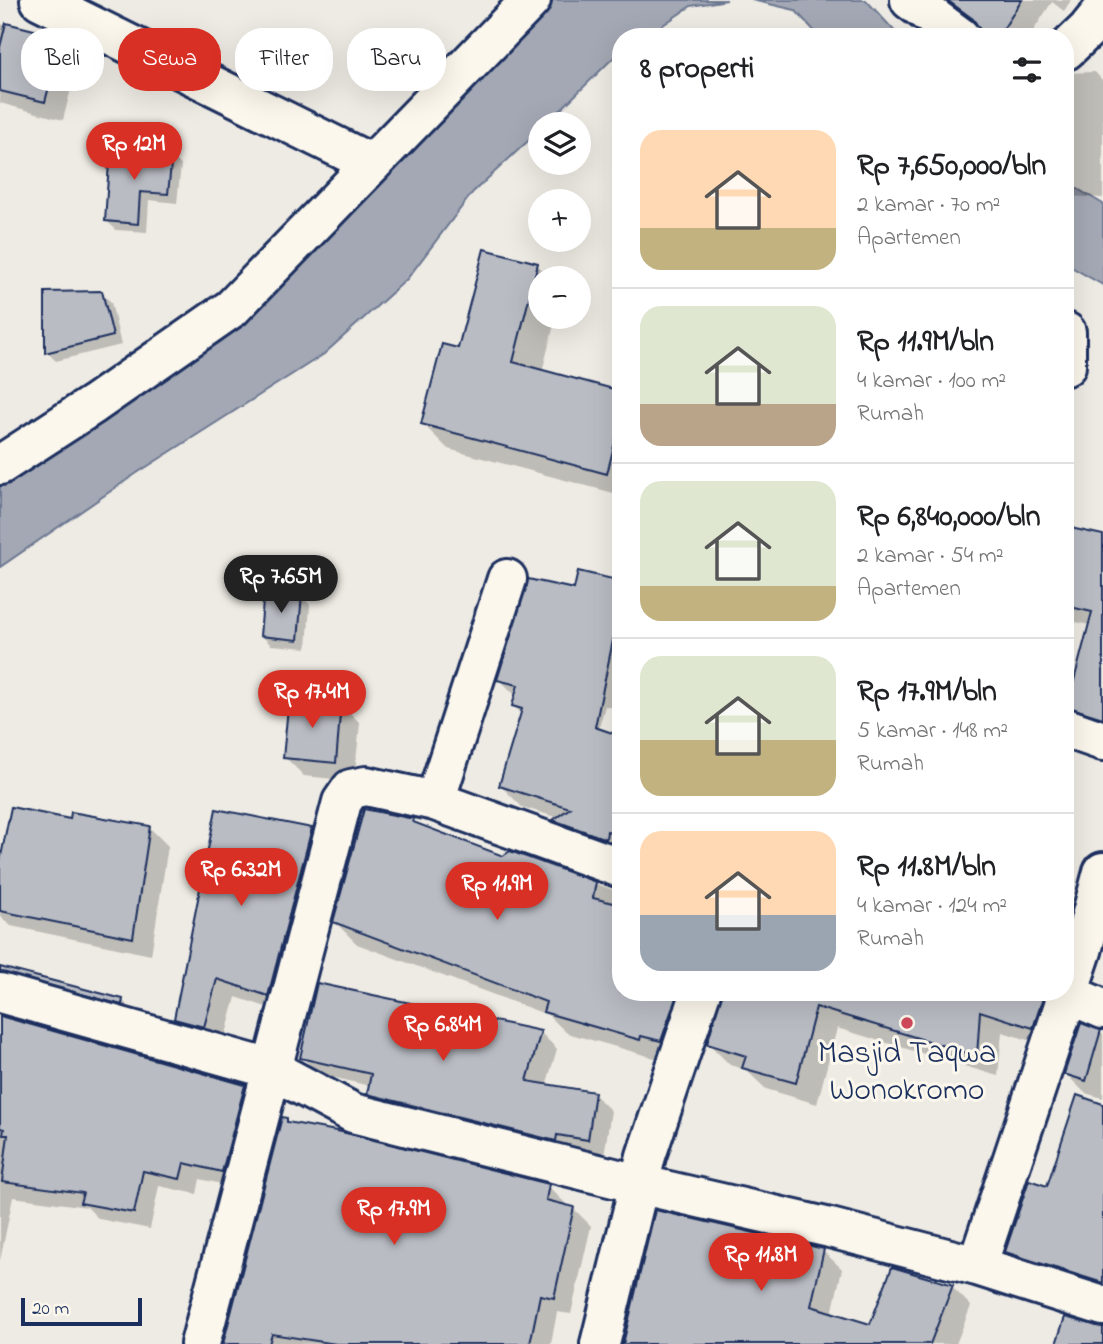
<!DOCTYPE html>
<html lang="id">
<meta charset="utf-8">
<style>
body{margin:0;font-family:"Indie Flower",sans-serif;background:#f2f2f2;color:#202124;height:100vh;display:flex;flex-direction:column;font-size:26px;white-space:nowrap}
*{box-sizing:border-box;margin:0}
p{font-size:23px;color:#757577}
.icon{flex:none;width:38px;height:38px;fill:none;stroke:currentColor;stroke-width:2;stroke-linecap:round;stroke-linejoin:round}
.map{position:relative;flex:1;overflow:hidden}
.drawer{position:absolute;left:612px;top:28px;width:462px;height:973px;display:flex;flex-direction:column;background:#fff;border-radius:28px;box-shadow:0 7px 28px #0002}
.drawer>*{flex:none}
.hud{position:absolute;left:21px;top:28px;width:486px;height:63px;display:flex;gap:14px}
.controls{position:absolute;left:528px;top:112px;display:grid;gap:14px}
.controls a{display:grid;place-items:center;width:63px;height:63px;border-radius:50%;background:#fff;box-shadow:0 7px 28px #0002;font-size:35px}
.scale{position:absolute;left:21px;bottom:18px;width:121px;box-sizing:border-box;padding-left:7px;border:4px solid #1b2f5e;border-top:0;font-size:19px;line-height:24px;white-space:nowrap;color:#1b2f5e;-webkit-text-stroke:5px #fbf7ec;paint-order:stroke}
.price{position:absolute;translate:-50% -60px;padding:0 16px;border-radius:24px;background:#d93025;color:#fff;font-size:23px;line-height:46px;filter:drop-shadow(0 2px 4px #0008)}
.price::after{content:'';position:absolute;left:50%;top:42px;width:21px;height:16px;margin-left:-10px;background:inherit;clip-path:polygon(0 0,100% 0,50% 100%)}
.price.selected{background:#222;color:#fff}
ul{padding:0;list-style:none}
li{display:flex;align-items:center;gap:21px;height:175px;padding:0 28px}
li+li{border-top:2px solid #e0e0e0}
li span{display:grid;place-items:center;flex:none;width:196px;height:140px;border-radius:21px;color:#555}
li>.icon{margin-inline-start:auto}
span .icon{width:84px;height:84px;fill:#fffc;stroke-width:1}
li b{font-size:30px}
h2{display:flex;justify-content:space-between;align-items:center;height:84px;padding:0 28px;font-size:30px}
.chip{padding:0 24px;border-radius:28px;background:#fff;box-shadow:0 7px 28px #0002;font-size:24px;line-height:63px}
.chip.selected{background:#d93025;color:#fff}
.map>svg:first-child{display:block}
.water{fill:#a3a8b4;stroke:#6d7892;stroke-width:2}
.shadow{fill:#0003}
.building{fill:#b9bcc3;stroke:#1b2f5e;stroke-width:2}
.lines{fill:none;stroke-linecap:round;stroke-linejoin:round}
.minor-casing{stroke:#1b2f5e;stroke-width:44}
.minor{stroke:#fbf7ec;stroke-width:38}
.poi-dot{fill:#d1495b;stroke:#fbf7ec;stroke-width:2.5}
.labels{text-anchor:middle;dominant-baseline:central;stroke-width:6;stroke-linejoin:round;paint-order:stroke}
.poi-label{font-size:32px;fill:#1b2f5e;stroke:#fbf7ec}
</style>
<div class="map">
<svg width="1103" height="1344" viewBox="0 0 1103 1344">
<rect width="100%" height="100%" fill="#eeebe4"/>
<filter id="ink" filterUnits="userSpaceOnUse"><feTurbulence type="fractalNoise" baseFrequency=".0143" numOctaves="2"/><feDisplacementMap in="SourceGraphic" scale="14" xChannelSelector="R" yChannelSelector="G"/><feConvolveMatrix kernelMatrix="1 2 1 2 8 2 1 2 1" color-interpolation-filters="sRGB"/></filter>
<g filter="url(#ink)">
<path class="water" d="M551,0H727L691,6L645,37H621V53L612,59L546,124H541V129L473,192L407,279L324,354L137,473L0,567V453L241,322L478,66Z
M752,0H866L900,37H820L795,10Z
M1066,182L1103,204V285L1066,264Z"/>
<path class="shadow" d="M942,0H1071L1064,11L1052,2L1029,37H990Z
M0,24L61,39L79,57L63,120L0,103Z
M1095,72L1103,81V198L1067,196L1066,73Z
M171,155L181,165L177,203L149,200L147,232L116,230L107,221Z
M537,265L551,278H541V317H556L542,372L621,393V495L448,449L423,424L459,350Z
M101,293L111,302L121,345L56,361L47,352Z
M1066,529L1103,537V729L1087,724L1069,706L1090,625L1066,620Z
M579,573L621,583V710L605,706L596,739L621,747V858L577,841L556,820L559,818L522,807L501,786L522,714L514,706L517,697L499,679L575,592Z
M301,595L310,605L307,648L271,645L262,636Z
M341,704L360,723L354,781L304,776L285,757Z
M217,811L312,830L331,849L287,1014L236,997L223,1045L195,1038L176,1019Z
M413,820L419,826L504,858L511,853L613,890L621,891V992H717L662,1060L567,1033L548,1015L357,944L335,922Z
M71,821L150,828L168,846L151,955L11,926L0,916V870Z
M1066,905L1071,907L1092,928L1055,1048L1002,1032L998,1076L837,1028L817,1104L766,1089L746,1070L730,1065L709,1044L724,992H1066Z
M0,969L122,1000L139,1017L0,996Z
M0,1017L244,1086L261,1103L239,1188L200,1179L197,1194L159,1186L150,1229L99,1219L87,1207L13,1197L0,1261Z
M540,1032L557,1049L546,1086L594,1094L611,1111L604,1156L385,1110L369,1093L370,1086L319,1074L302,1057Z
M1100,1032L1103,1035V1098L1085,1093L1066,1074Z
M1103,1106V1295L1025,1270L1007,1251Z
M286,1120L291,1124L548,1186L565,1203V1206L573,1208L591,1226L571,1314L557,1312L551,1344H225Z
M823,1251L842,1269L832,1314L871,1326L893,1269L952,1287L971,1306L956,1344H624Z"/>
<path class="building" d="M947,0H1022L998,37H991L980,30L973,19Z
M6,23L62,37L45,102L0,91V47Z
M110,148L172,154L168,194L140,192L138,224L105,221Z
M484,249L538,263L513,362L621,391V418L607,474L421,424L442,344L458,348Z
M102,291L113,336L45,353V292Z
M1066,527L1103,535V718L1067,707L1092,612L1066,606Z
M578,571L621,581V632L615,631L595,727L621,736V835L607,831L606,839L553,820L570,808L499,786L522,709L512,706L518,685L497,680L528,579L574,589Z
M264,590L302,594L298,640L260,636Z
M289,697L341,702L336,763L283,758Z
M11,807L70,819L71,812L150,826L133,938L0,911V861Z
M216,809L312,828L268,996L217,979L204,1027L174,1019Z
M364,809L414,819L413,822L503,856L510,851L596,882L593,898L621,905V992H678L661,1041L641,1036L640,1040L543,1012L546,1002L333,922Z
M0,967L123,999L122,1005L0,972Z
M317,983L541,1031L527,1081L595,1092L588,1140L557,1135L556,1141L367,1094L371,1074L300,1058Z
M722,992H1045L1033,1028L980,1011L977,1056L816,1007L796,1083L742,1068L746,1056L707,1044Z
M0,1016L245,1085L222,1172L184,1163L180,1179L143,1171L134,1213L80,1203L83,1193L2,1182L8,1135H3L4,1129L0,1128Z
M1081,1023L1101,1030L1086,1081L1064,1074Z
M1077,1095L1103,1104V1283L1005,1252L1029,1180L1047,1186Z
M282,1117L287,1118V1122L342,1132L549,1184L546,1200L574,1207L554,1298L540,1295L530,1344H336L272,1334L269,1344H223Z
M655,1210L824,1249L811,1306L870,1324L892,1267L953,1285L930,1344H623Z
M1065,1317L1103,1327V1344H1056Z"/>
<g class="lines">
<g class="minor-casing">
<path id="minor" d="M40,0L372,164
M910,0L960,37
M1066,50L1087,30L1103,10
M1066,332V366
M0,465L94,404L232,308L531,0
M1066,728L1103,741
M435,801L507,579
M0,993L271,1069L353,1113L638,1184L830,1228L977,1266L1103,1306
M1068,994L1103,1009
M977,1266L1082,951L1103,872
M200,1344L342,802L351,789L366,786L435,801L621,868
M600,1344L646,1156L701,992"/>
</g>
<use href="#minor" class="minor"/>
</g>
</g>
<circle class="poi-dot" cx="907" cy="1023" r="7"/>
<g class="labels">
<g class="poi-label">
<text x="907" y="1054">Masjid Taqwa<tspan x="907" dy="37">Wonokromo</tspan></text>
</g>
</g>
</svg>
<div class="controls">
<a><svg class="icon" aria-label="layers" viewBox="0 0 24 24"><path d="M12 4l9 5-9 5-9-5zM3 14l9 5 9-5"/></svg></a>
<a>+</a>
<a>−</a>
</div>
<div class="scale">20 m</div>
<b class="price" style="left:134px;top:182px">Rp 12M</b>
<b class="price selected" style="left:281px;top:615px">Rp 7.65M</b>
<b class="price" style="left:312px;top:730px">Rp 17.4M</b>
<b class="price" style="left:241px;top:908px">Rp 6.32M</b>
<b class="price" style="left:497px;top:922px">Rp 11.9M</b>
<b class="price" style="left:443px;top:1063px">Rp 6.84M</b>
<b class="price" style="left:394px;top:1247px">Rp 17.9M</b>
<b class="price" style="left:761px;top:1293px">Rp 11.8M</b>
<div class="hud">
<a class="chip">Beli</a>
<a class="chip selected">Sewa</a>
<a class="chip">Filter</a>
<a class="chip">Baru</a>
</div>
<section class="drawer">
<h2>8 properti<svg class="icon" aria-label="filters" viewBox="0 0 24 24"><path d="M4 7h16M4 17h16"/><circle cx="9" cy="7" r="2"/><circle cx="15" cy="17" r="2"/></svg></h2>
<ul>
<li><span style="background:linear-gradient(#ffd9b3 70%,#c2b280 0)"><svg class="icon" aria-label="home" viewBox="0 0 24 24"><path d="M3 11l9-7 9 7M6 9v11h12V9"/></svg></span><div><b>Rp 7,650,000/bln</b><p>2 kamar · 70 m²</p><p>Apartemen</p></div></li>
<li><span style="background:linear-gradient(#dfe7d0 70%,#b9a48a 0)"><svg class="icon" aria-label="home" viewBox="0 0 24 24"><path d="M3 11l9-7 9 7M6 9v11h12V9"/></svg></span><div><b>Rp 11.9M/bln</b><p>4 kamar · 100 m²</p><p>Rumah</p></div></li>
<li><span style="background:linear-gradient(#dfe7d0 75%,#c2b280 0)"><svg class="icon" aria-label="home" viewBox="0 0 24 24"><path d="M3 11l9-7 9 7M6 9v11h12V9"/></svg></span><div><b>Rp 6,840,000/bln</b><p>2 kamar · 54 m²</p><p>Apartemen</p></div></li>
<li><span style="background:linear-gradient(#dfe7d0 60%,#c2b280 0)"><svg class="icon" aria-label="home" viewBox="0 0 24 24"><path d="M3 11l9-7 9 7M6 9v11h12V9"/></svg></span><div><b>Rp 17.9M/bln</b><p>5 kamar · 148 m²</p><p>Rumah</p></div></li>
<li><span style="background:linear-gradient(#ffd9b3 60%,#9aa5b1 0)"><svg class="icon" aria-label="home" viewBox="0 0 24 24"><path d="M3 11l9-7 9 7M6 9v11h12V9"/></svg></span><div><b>Rp 11.8M/bln</b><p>4 kamar · 124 m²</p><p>Rumah</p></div></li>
</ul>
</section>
</div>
